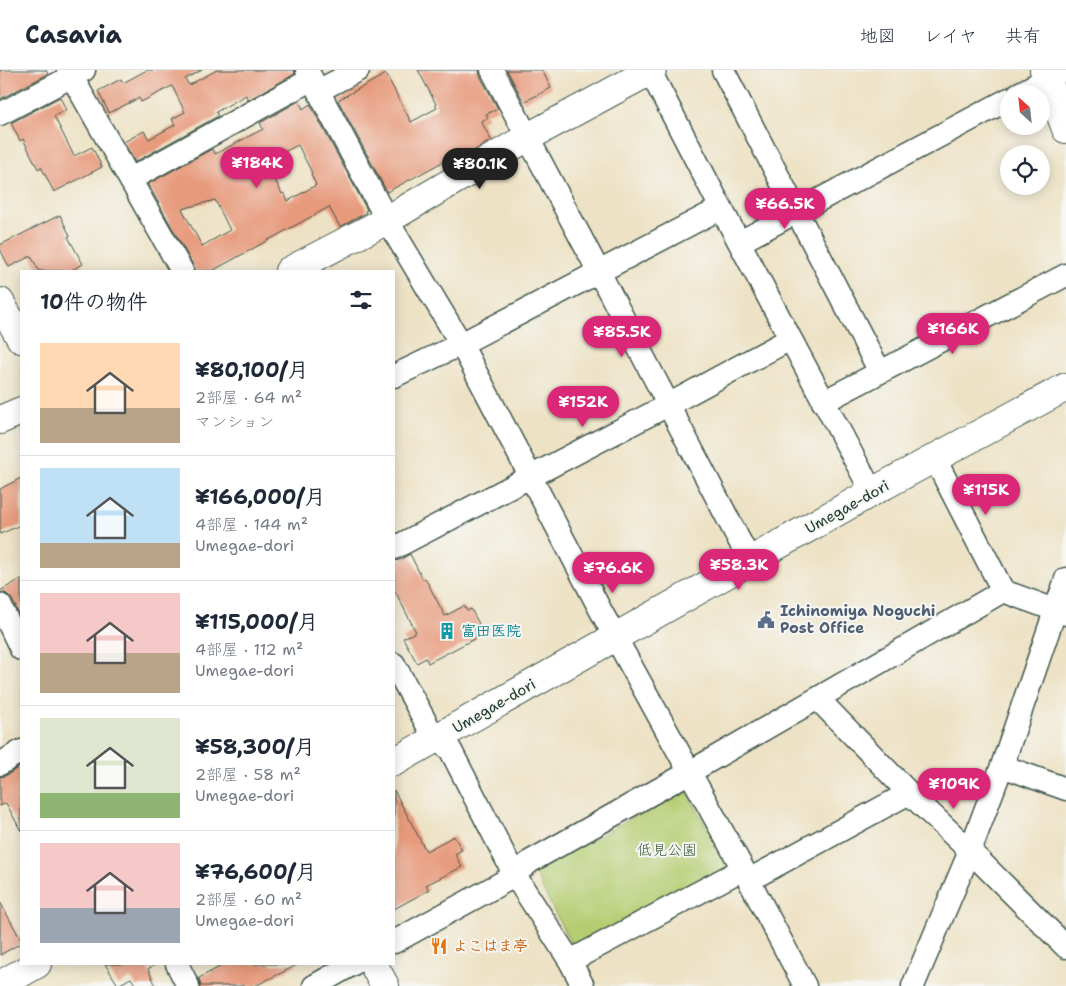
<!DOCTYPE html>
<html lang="ja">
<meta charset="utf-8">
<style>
body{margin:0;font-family:"Shantell Sans","Klee One",sans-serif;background:#f2f2f3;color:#1f2937;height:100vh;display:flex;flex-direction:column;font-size:19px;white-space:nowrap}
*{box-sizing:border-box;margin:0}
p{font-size:16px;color:#747a83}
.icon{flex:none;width:28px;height:28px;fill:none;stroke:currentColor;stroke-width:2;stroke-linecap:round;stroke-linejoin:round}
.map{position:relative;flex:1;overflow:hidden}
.sheet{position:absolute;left:20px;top:200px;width:375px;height:695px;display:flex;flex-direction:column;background:#fff;border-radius:0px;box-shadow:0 2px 12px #0003}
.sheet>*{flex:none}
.needle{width:32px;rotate:333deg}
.tools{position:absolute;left:1000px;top:15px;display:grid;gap:10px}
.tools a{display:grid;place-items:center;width:50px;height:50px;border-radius:50%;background:#fff;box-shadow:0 2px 12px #0003;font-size:25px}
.price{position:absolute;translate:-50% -42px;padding:0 11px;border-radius:18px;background:#db2777;color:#fff;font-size:16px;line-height:32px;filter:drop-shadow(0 1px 2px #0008)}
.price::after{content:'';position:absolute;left:50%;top:30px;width:15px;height:11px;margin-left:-8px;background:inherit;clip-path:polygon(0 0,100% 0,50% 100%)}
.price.selected{background:#222;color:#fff}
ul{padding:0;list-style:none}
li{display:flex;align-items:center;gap:15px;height:125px;padding:0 20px}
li+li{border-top:1px solid #e0e1e3}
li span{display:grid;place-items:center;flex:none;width:140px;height:100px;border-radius:0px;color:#555}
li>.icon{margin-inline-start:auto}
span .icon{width:60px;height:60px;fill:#fffc;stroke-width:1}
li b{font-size:21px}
h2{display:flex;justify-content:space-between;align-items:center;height:60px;padding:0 20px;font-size:21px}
header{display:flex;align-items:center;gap:30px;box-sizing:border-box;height:70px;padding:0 25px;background:#fff;border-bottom:1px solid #e0e1e3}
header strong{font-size:24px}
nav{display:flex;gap:28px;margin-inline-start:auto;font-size:18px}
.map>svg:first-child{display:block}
.green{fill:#b5cc71;stroke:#6a8452}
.building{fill:#e79a7c;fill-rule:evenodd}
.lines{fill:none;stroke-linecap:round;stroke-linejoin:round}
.minor-casing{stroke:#3e564a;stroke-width:25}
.tertiary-casing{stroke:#3e564a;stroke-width:30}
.secondary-casing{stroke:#3e564a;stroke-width:30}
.trunk-casing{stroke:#3e564a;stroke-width:30}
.minor{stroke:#fff;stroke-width:22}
.tertiary{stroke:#fff;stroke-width:28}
.secondary{stroke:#fff;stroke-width:28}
.trunk{stroke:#fff;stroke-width:28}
.labels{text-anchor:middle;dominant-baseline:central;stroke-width:4;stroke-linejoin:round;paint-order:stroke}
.street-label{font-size:15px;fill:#1f3d34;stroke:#f6f6f2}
.service-label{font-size:15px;font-weight:bold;fill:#4e5e75;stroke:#f6f6f2;text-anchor:start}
.culture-label{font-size:15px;font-weight:bold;fill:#0d838f;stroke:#f6f6f2;text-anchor:start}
.park-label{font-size:15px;fill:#3d5a40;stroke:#f6f6f2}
.food-label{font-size:15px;font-weight:bold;fill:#c56008;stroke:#f6f6f2;text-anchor:start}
</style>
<header>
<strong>Casavia</strong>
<nav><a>地図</a><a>レイヤ</a><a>共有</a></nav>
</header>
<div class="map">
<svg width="1066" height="916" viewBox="0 0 1066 916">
<rect width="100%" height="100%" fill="#f6f6f2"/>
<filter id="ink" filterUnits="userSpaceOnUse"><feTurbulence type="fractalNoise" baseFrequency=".02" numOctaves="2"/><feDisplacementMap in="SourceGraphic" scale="10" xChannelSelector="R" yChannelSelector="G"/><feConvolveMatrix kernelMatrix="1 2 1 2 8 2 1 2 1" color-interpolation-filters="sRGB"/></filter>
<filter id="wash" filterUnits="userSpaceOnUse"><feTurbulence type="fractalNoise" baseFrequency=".0096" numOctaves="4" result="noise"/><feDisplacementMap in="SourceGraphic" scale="20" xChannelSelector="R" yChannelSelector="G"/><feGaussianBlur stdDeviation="1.12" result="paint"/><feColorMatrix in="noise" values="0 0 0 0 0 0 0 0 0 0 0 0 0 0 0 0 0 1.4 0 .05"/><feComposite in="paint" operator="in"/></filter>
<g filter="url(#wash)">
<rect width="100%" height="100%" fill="#ede2c5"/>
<path class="green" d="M685,718L730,797L574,880L534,802Z"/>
<g id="blocks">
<path class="building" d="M0,0H46L48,4L0,29Z
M147,0H202L185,9L189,15L217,0H294L295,4L248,30L246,25L216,42L218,46L135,92L124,72L144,61L149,69L175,55L172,49L185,42L172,16L141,32L139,28L109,43L98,21L121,9L123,13Z
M418,0H479L480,6L498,39L486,44L488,48L481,51L491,70L466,86L463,81L387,122L338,30L386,4L411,52L437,38L435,34H436Z
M507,0H542L551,18L524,32Z
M60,27L66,40L54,46L74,86L92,77L102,97L54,122L41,97L38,99L23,69L20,71L11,53Z
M299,31L303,39L310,34L367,140L365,141L366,143L340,157L329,137L212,201H195L193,195L148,114L212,79L215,84L263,59L260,53ZM298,75L312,103L311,104L316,115L288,131L284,123L282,124L266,91ZM215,130L230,160L202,176L182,139Z
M60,145L70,166L68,167L83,194L70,201H39L31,186L9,197L0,179V175Z
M21,408V455L0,464V419Z
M410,484L423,510L425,508L445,546L464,536L467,541L471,539L479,554L475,556L480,566L428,593L426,588L417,593L403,568L416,562L394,519V491L400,490Z
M21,509V549L12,529L7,524L0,522V521Z
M21,696V761L6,733L0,736V707L7,705Z
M394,720L426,781L454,766L462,780L455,784L462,797L426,815L429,820L394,839Z
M0,832L21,870V873L0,885Z
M105,894H156L148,899L156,916H136L131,908L118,915Z
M225,894H299L255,916H201L199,908Z"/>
</g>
</g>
<g filter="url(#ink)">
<use href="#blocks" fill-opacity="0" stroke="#3e564a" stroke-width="1"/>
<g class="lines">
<g class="minor-casing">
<path id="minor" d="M68,0L182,201
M307,0L387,150L461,274L602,543L743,799L805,916
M492,0L599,202L750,491
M723,0L880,302
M650,1L721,138L872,422
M318,21L358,0
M1018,24L1064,0
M0,44L84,0
M131,109L312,9
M740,172L1009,29
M394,306L461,274L721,138
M823,332L1066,205
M935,389L1003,521
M394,478L668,335L790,269
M0,535L21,579
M394,594L435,669L450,679L514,804L570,891L583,916
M818,629L909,723L970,781L1066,877
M0,694L21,681
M1002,696L1066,719
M749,810L909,723
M394,872L507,810L531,791L690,702L1003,521L1066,544
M570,891L743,799
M177,894L188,916
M314,916L353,894
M913,916L970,781L1002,696L1066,509"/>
</g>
<g class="tertiary-casing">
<path id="tertiary" d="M1044,0L1066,59
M289,201L387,150L528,67L652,0
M0,350L21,341
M394,692L872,422L1066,317"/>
</g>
<g class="secondary-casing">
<path id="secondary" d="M0,915L37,894"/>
</g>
<g class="trunk-casing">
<path id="trunk" d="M0,232L21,269
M373,894L385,916"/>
</g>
<use href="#minor" class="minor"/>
<use href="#tertiary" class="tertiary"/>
<use href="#secondary" class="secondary"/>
<use href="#trunk" class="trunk"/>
</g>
</g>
<defs>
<g id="civic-bare" transform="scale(1.35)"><path d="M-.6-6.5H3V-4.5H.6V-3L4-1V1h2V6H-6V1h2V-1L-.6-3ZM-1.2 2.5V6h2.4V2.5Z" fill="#5c6f8a" stroke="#f6f6f2" stroke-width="2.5" paint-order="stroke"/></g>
<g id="building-bare" transform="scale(1.35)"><path d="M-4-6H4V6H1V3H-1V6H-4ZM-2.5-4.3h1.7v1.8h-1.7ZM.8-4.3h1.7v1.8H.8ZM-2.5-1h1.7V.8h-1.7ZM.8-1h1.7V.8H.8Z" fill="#0f9aa8" stroke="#f6f6f2" stroke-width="2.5" paint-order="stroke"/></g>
<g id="restaurant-bare" transform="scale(1.35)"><path d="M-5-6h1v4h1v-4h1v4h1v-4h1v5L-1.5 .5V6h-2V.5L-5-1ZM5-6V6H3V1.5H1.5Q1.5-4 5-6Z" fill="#e8710a" stroke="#f6f6f2" stroke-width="2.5" paint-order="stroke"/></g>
</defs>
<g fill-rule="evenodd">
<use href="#civic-bare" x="766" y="550"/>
<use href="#building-bare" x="447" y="561"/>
<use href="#restaurant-bare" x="439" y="876"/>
</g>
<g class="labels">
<g class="street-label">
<text transform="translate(847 437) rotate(-29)">Umegae-dori</text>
<text transform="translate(494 636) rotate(-30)">Umegae-dori</text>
</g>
<g class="service-label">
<text x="780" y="541">Ichinomiya Noguchi<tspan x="780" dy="17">Post Office</tspan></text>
</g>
<g class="culture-label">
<text x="461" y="561">富田医院</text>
</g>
<g class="park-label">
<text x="667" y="780">低見公園</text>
</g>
<g class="food-label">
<text x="453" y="876">よこはま亭</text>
</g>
</g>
</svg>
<div class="tools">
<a><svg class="needle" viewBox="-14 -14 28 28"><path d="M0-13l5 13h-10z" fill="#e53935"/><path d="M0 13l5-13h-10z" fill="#747a83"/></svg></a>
<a><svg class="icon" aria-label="locate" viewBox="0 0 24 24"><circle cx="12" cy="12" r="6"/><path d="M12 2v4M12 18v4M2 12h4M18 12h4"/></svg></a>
</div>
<b class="price" style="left:257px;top:119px">¥184K</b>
<b class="price selected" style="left:480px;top:120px">¥80.1K</b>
<b class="price" style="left:785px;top:160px">¥66.5K</b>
<b class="price" style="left:953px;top:285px">¥166K</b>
<b class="price" style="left:622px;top:288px">¥85.5K</b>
<b class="price" style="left:583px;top:358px">¥152K</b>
<b class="price" style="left:986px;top:446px">¥115K</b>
<b class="price" style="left:739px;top:521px">¥58.3K</b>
<b class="price" style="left:613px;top:524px">¥76.6K</b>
<b class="price" style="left:954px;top:740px">¥109K</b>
<section class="sheet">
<h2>10件の物件<svg class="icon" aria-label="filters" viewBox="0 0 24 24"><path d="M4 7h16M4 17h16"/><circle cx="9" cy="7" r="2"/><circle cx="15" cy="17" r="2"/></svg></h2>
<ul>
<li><span style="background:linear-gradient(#ffd9b3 65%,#b9a48a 0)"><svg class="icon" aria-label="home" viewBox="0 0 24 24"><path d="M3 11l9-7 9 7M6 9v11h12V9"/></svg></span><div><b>¥80,100/月</b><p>2部屋 · 64 m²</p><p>マンション</p></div></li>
<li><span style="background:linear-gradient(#bfe0f5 75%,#b9a48a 0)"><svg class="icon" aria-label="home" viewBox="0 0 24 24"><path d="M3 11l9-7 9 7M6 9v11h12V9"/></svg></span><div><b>¥166,000/月</b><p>4部屋 · 144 m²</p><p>Umegae-dori</p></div></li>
<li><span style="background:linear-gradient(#f6c9c9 60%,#b9a48a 0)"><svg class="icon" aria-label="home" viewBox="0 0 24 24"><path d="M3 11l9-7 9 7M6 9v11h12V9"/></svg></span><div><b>¥115,000/月</b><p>4部屋 · 112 m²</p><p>Umegae-dori</p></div></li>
<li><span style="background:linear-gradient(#dfe7d0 75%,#8fb573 0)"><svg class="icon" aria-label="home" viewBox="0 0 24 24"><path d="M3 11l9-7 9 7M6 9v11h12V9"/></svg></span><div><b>¥58,300/月</b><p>2部屋 · 58 m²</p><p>Umegae-dori</p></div></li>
<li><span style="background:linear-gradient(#f6c9c9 65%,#9aa5b1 0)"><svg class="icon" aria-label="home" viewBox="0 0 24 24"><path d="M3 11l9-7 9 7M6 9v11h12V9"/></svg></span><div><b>¥76,600/月</b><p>2部屋 · 60 m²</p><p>Umegae-dori</p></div></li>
</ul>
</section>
</div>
